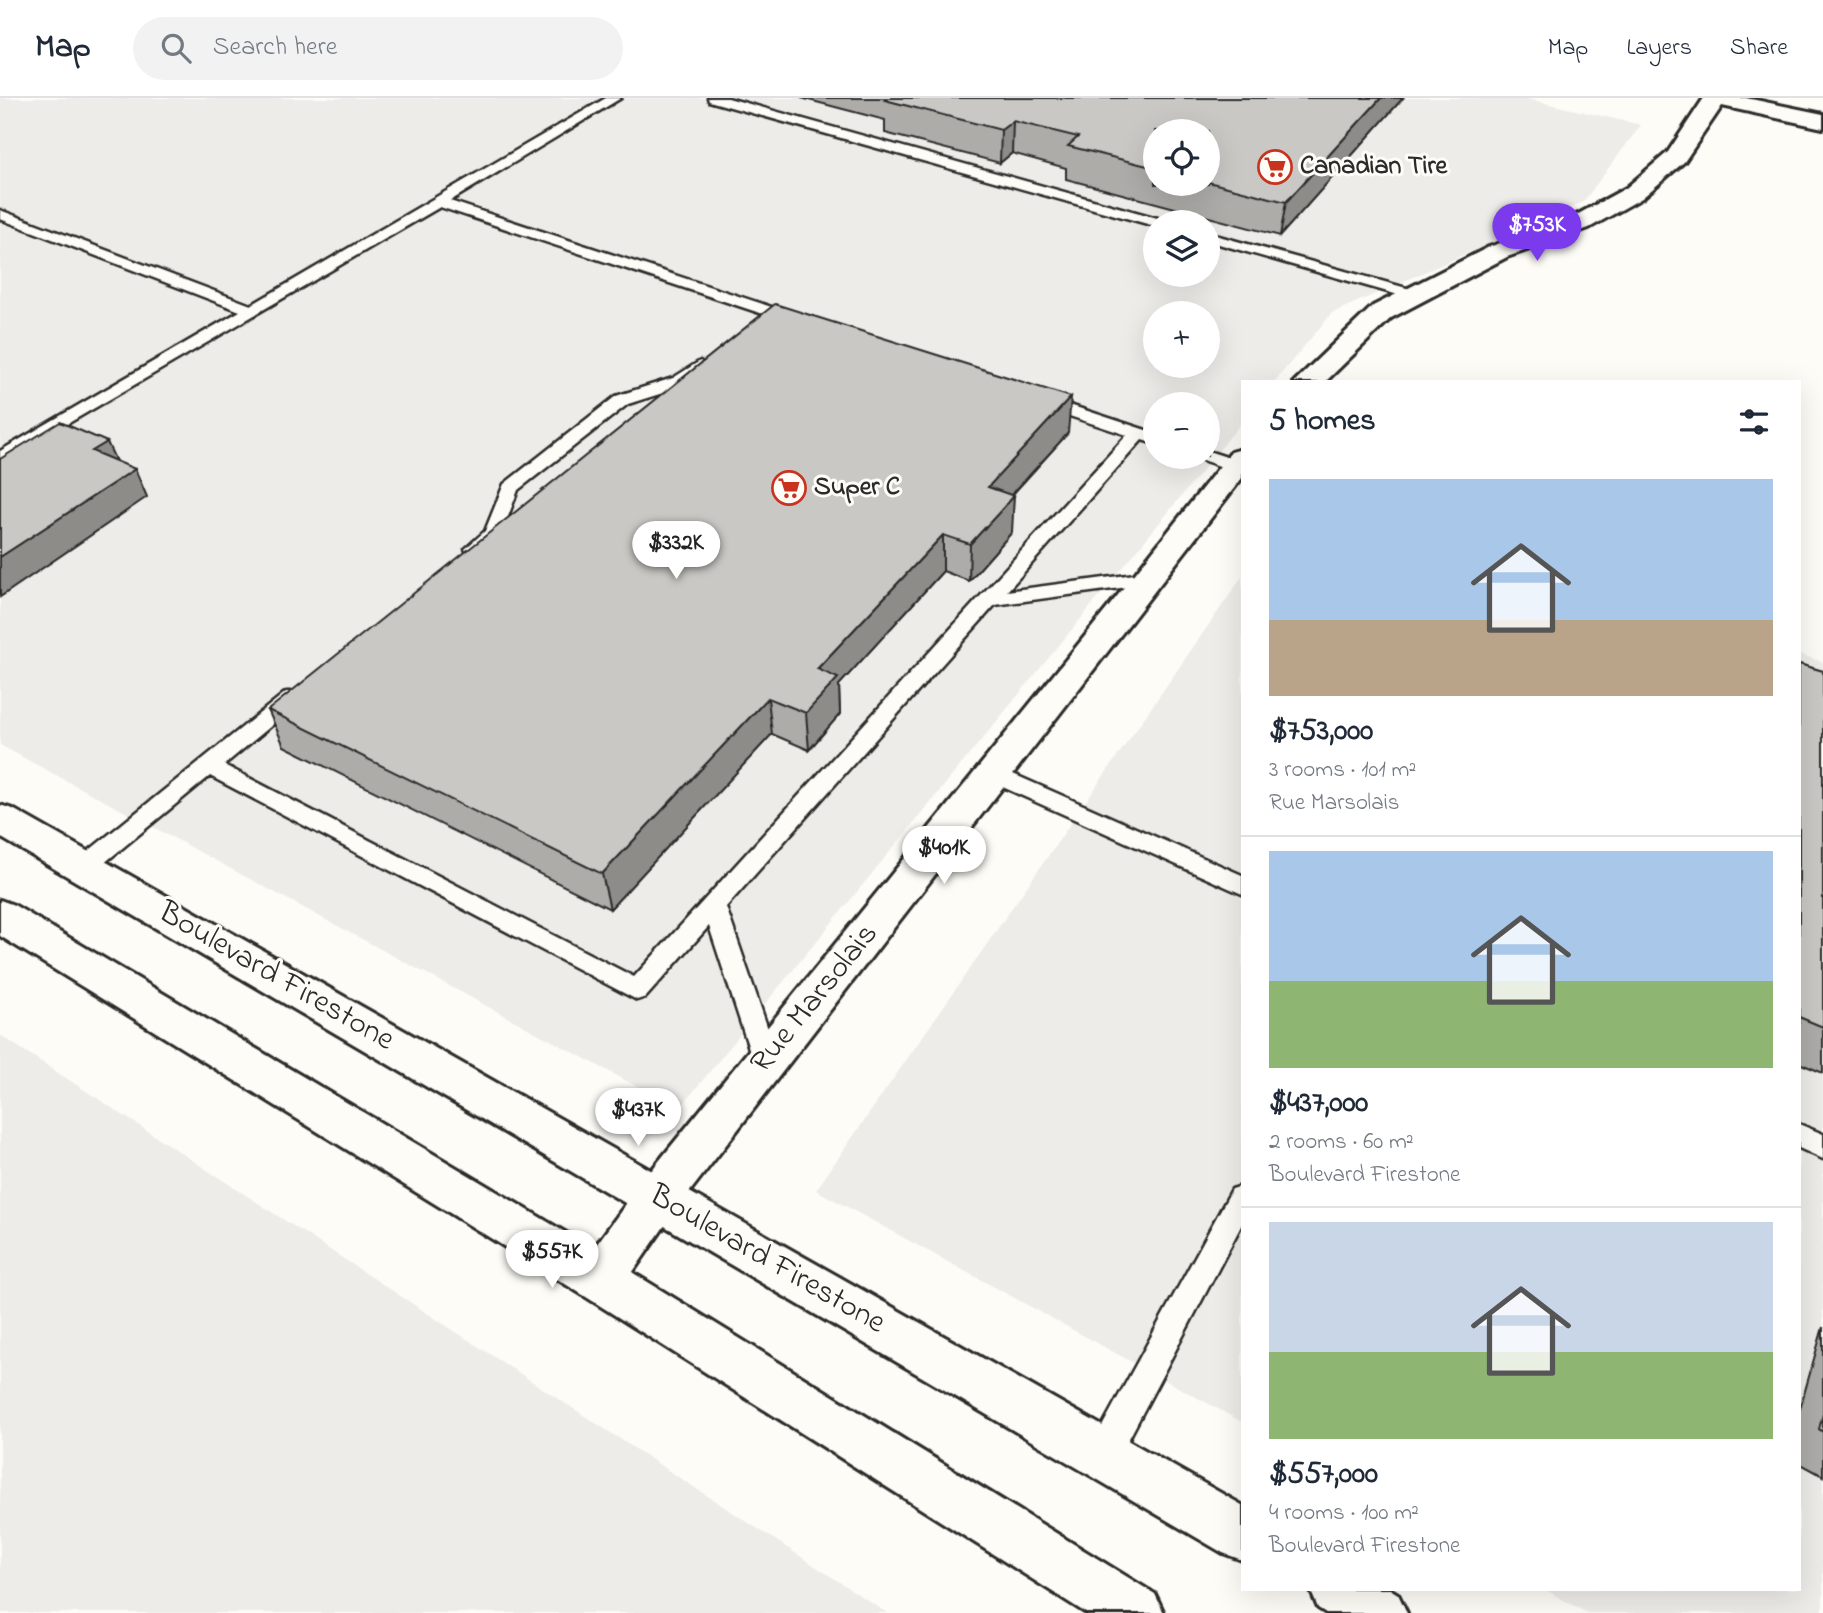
<!DOCTYPE html>
<meta charset="utf-8">
<style>
body{margin:0;font-family:"Indie Flower",sans-serif;background:#f2f2f3;color:#1f2937;height:100vh;display:flex;flex-direction:column;font-size:26px;white-space:nowrap}
*{box-sizing:border-box;margin:0}
p{font-size:23px;color:#747a83}
.icon{flex:none;width:38px;height:38px;fill:none;stroke:currentColor;stroke-width:2;stroke-linecap:round;stroke-linejoin:round}
.map{position:relative;flex:1;overflow:hidden}
.drawer{position:absolute;left:1241px;top:282px;width:560px;height:1211px;display:flex;flex-direction:column;background:#fff;border-radius:0px;box-shadow:0 7px 28px #0002}
.drawer>*{flex:none}
.controls{position:absolute;left:1143px;top:21px;display:grid;gap:14px}
.controls a{display:grid;place-items:center;width:77px;height:77px;border-radius:50%;background:#fff;box-shadow:0 7px 28px #0002;font-size:35px}
.price{position:absolute;translate:-50% -60px;padding:0 16px;border-radius:24px;background:#fff;color:#222;font-size:23px;line-height:46px;filter:drop-shadow(0 2px 4px #0008)}
.price::after{content:'';position:absolute;left:50%;top:42px;width:21px;height:16px;margin-left:-10px;background:inherit;clip-path:polygon(0 0,100% 0,50% 100%)}
.price.on{background:#7c3aed;color:#fff}
ul{padding:0;list-style:none}
li{display:grid;align-content:center;gap:14px;height:371px;padding:0 28px}
li+li{border-top:2px solid #e0e1e3}
li span{display:grid;place-items:center;height:217px;border-radius:0px;color:#555}
li>.icon{margin-inline-start:auto}
span .icon{width:126px;height:126px;fill:#fffc;stroke-width:1}
li b{font-size:30px}
h2{display:flex;justify-content:space-between;align-items:center;height:84px;padding:0 28px;font-size:30px}
header{display:flex;align-items:center;gap:42px;box-sizing:border-box;height:98px;padding:0 35px;background:#fff;border-bottom:2px solid #e0e1e3}
header strong{font-size:33px}
nav{display:flex;gap:38px;margin-inline-start:auto;font-size:24px}
.search{width:490px;height:63px;background:#f2f2f3;display:flex;align-items:center;gap:18px;box-sizing:border-box;padding:0 24px;border-radius:38px;color:#747a83;font-size:26px}
.map>svg:first-child{display:block}
.built{fill:#edece8;fill-rule:evenodd}
.lines{fill:none;stroke-linecap:round;stroke-linejoin:round}
.service-casing{stroke:#2b2b2b;stroke-width:5}
.minor-casing{stroke:#2b2b2b;stroke-width:6}
.secondary-casing{stroke:#2b2b2b;stroke-width:6}
.service{fill:#fdfcf7;fill-rule:evenodd}
.minor{fill:#fdfcf7;fill-rule:evenodd}
.secondary{fill:#fdfcf7;fill-rule:evenodd}
.wall{fill:#adaca9;stroke:#2b2b2b;stroke-width:2;fill-rule:evenodd}
.shaded-wall{fill:#8d8c89;stroke:#2b2b2b;stroke-width:2}
.building{fill:#c9c8c4;stroke:#2b2b2b;stroke-width:2}
.labels{text-anchor:middle;dominant-baseline:central;stroke-width:6;stroke-linejoin:round;paint-order:stroke}
.far-poi-label{font-size:26px;font-weight:bold;fill:#2b2b2b;stroke:#fdfcf7;text-anchor:start}
.street-label{font-size:32px;fill:#2b2b2b;stroke:#fdfcf7}
</style>
<header>
<strong>Map</strong>
<div class="search"><svg class="icon" aria-label="search" viewBox="0 0 24 24"><circle cx="10" cy="10" r="6"/><path d="M15 15l6 6"/></svg>Search here</div>
<nav><a>Map</a><a>Layers</a><a>Share</a></nav>
</header>
<div class="map">
<svg width="1823" height="1515" viewBox="0 0 1823 1515">
<rect width="100%" height="100%" fill="#fdfcf7"/>
<filter id="ink" filterUnits="userSpaceOnUse"><feTurbulence type="fractalNoise" baseFrequency=".0143" numOctaves="2"/><feDisplacementMap in="SourceGraphic" scale="14" xChannelSelector="R" yChannelSelector="G"/><feConvolveMatrix kernelMatrix="1 2 1 2 8 2 1 2 1" color-interpolation-filters="sRGB"/></filter>
<g filter="url(#ink)">
<path class="built" d="M0,0H1523L1641,27L1583,104L1332,215L1275,283L1242,284V324L679,1011L0,647ZM1155,33H1208V86H1155ZM1155,124H1208V177H1155ZM1155,215H1208V268H1155ZM1155,306H1208V359H1155Z
M1242,479V1324L816,1092Z
M1799,556L1823,564V1515H1587L1544,1491H1799Z
M0,937L887,1515H0Z"/>
<g class="lines">
<g class="service-casing">
<path id="service" d="M606,0H621L450,103L802,219L804,222L802,225H790L440,109L0,365V353L240,213L0,121V112L251,207Z
M708,0H728L1161,121L1163,124L1151,127L709,3Z
M1208,135L1421,194L1424,197L1416,202L1208,143Z
M700,263L708,268L685,288L628,306L518,392L500,440L481,455H467L465,451L485,433L504,386L616,298L673,280Z
M1042,298L1155,335V346L1142,342L1007,493L1150,474L1157,476L1160,480L1157,484L1150,486L995,507L726,809L779,963L775,971L766,974L757,971L753,963L709,828L646,899L637,902L210,678L92,775L84,778L76,775L73,769L76,763L286,594H300L303,599L300,604L224,667L634,879L1127,337L1036,307L1034,303L1036,299Z
M1208,353L1242,364V372H1231L1202,362L1200,359H1208Z
M995,668L1242,777V796L987,682L984,676L987,670Z
M1799,1026L1823,1036V1061L1799,1050Z
M1242,1088V1126L1115,1367L1104,1371L1093,1367L1089,1356L1093,1345L1232,1091Z"/>
</g>
<g class="minor-casing">
<path id="minor" d="M1704,0H1746L1823,16V30L1722,8L1684,64L1642,100L1589,130L1507,159L1391,220L1325,284H1294L1373,208L1489,149L1571,120L1626,90L1668,54Z
M1242,351V380L674,1114L617,1197L600,1203L583,1197L576,1181L583,1165L642,1084L1107,511L1231,354Z"/>
</g>
<g class="secondary-casing">
<path id="secondary" d="M0,707L13,711L1242,1407V1462L1223,1455L0,739Z
M0,802L14,807L617,1165L1155,1496L1164,1515H1086L583,1197L0,838Z
M1310,1491H1390L1398,1496L1407,1515H1326L1318,1510Z"/>
</g>
<use href="#service" class="service"/>
<use href="#minor" class="minor"/>
<use href="#secondary" class="secondary"/>
</g>
<path class="wall" d="M801,0H1403L1280,138L1066,81V70L1012,55L1000,65L885,35V22ZM1155,33H1208V86H1155Z
M1068,335L1012,397V434L969,483L943,473L839,587L840,616L809,652L772,636L610,811L284,648L268,612Z
M1799,566L1823,573V975L1799,965Z
M1823,1229V1378L1799,1365V1314Z"/>
<path class="shaded-wall" d="M1381,0H1403L1280,138L1286,104Z
M1013,23L1012,55L1000,65L1001,32Z
M1071,299L1068,335L986,425L988,389Z
M107,344L120,372L92,353Z
M135,371L147,399L0,499V459Z
M1014,398L1012,434L969,483L970,446Z
M943,437V473L839,587L840,616L809,652L806,615L817,571Z
M768,600L772,636L610,811L602,776Z"/>
<path class="building" d="M888,0H1381L1286,104L1208,84V33H1155V70L1068,48L1078,39L1013,23L1001,32L885,2Z
M775,206L1071,299L988,389L1014,398L970,446L943,437L817,571L838,580L806,615L768,600L602,776L268,612Z
M60,324L107,344L92,353L135,371L0,459V361Z
M1799,566L1823,573V929L1799,919Z
M1823,1316V1334L1819,1331Z"/>
</g>
<defs>
<g id="supermarket-ring" transform="scale(1.75)"><circle r="9.5" fill="#fdfcf7" stroke="#c8321e" stroke-width="1.5"/><path d="M-6-5.5h2.5l.6 2H6L4.5 2H-2.5L-4.4-4H-6ZM-1.5 3.2a1.3 1.3 0 1 0 .1 0ZM3 3.2a1.3 1.3 0 1 0 .1 0Z" fill="#c8321e"/></g>
</defs>
<g fill-rule="evenodd">
<use href="#supermarket-ring" x="1275" y="69"/>
<use href="#supermarket-ring" x="789" y="390"/>
</g>
<g class="labels">
<g class="far-poi-label">
<text x="1300" y="69">Canadian Tire</text>
<text x="814" y="390">Super C</text>
</g>
<g class="street-label">
<text transform="translate(276 879) rotate(30)">Boulevard Firestone</text>
<text transform="translate(815 901) rotate(-51)">Rue Marsolais</text>
<text transform="translate(767 1162) rotate(30)">Boulevard Firestone</text>
</g>
</g>
</svg>
<div class="controls">
<a><svg class="icon" aria-label="locate" viewBox="0 0 24 24"><circle cx="12" cy="12" r="6"/><path d="M12 2v4M12 18v4M2 12h4M18 12h4"/></svg></a>
<a><svg class="icon" aria-label="layers" viewBox="0 0 24 24"><path d="M12 4l9 5-9 5-9-5zM3 14l9 5 9-5"/></svg></a>
<a>+</a>
<a>−</a>
</div>
<b class="price on" style="left:1537px;top:165px">$753K</b>
<b class="price" style="left:676px;top:483px">$332K</b>
<b class="price" style="left:944px;top:788px">$401K</b>
<b class="price" style="left:638px;top:1050px">$437K</b>
<b class="price" style="left:552px;top:1192px">$557K</b>
<section class="drawer">
<h2>5 homes<svg class="icon" aria-label="filters" viewBox="0 0 24 24"><path d="M4 7h16M4 17h16"/><circle cx="9" cy="7" r="2"/><circle cx="15" cy="17" r="2"/></svg></h2>
<ul>
<li><span style="background:linear-gradient(#a9c7e8 65%,#b9a48a 0)"><svg class="icon" aria-label="home" viewBox="0 0 24 24"><path d="M3 11l9-7 9 7M6 9v11h12V9"/></svg></span><div><b>$753,000</b><p>3 rooms · 101 m²</p><p>Rue Marsolais</p></div></li>
<li><span style="background:linear-gradient(#a9c7e8 60%,#8fb573 0)"><svg class="icon" aria-label="home" viewBox="0 0 24 24"><path d="M3 11l9-7 9 7M6 9v11h12V9"/></svg></span><div><b>$437,000</b><p>2 rooms · 60 m²</p><p>Boulevard Firestone</p></div></li>
<li><span style="background:linear-gradient(#c9d6e8 60%,#8fb573 0)"><svg class="icon" aria-label="home" viewBox="0 0 24 24"><path d="M3 11l9-7 9 7M6 9v11h12V9"/></svg></span><div><b>$557,000</b><p>4 rooms · 100 m²</p><p>Boulevard Firestone</p></div></li>
</ul>
</section>
</div>
